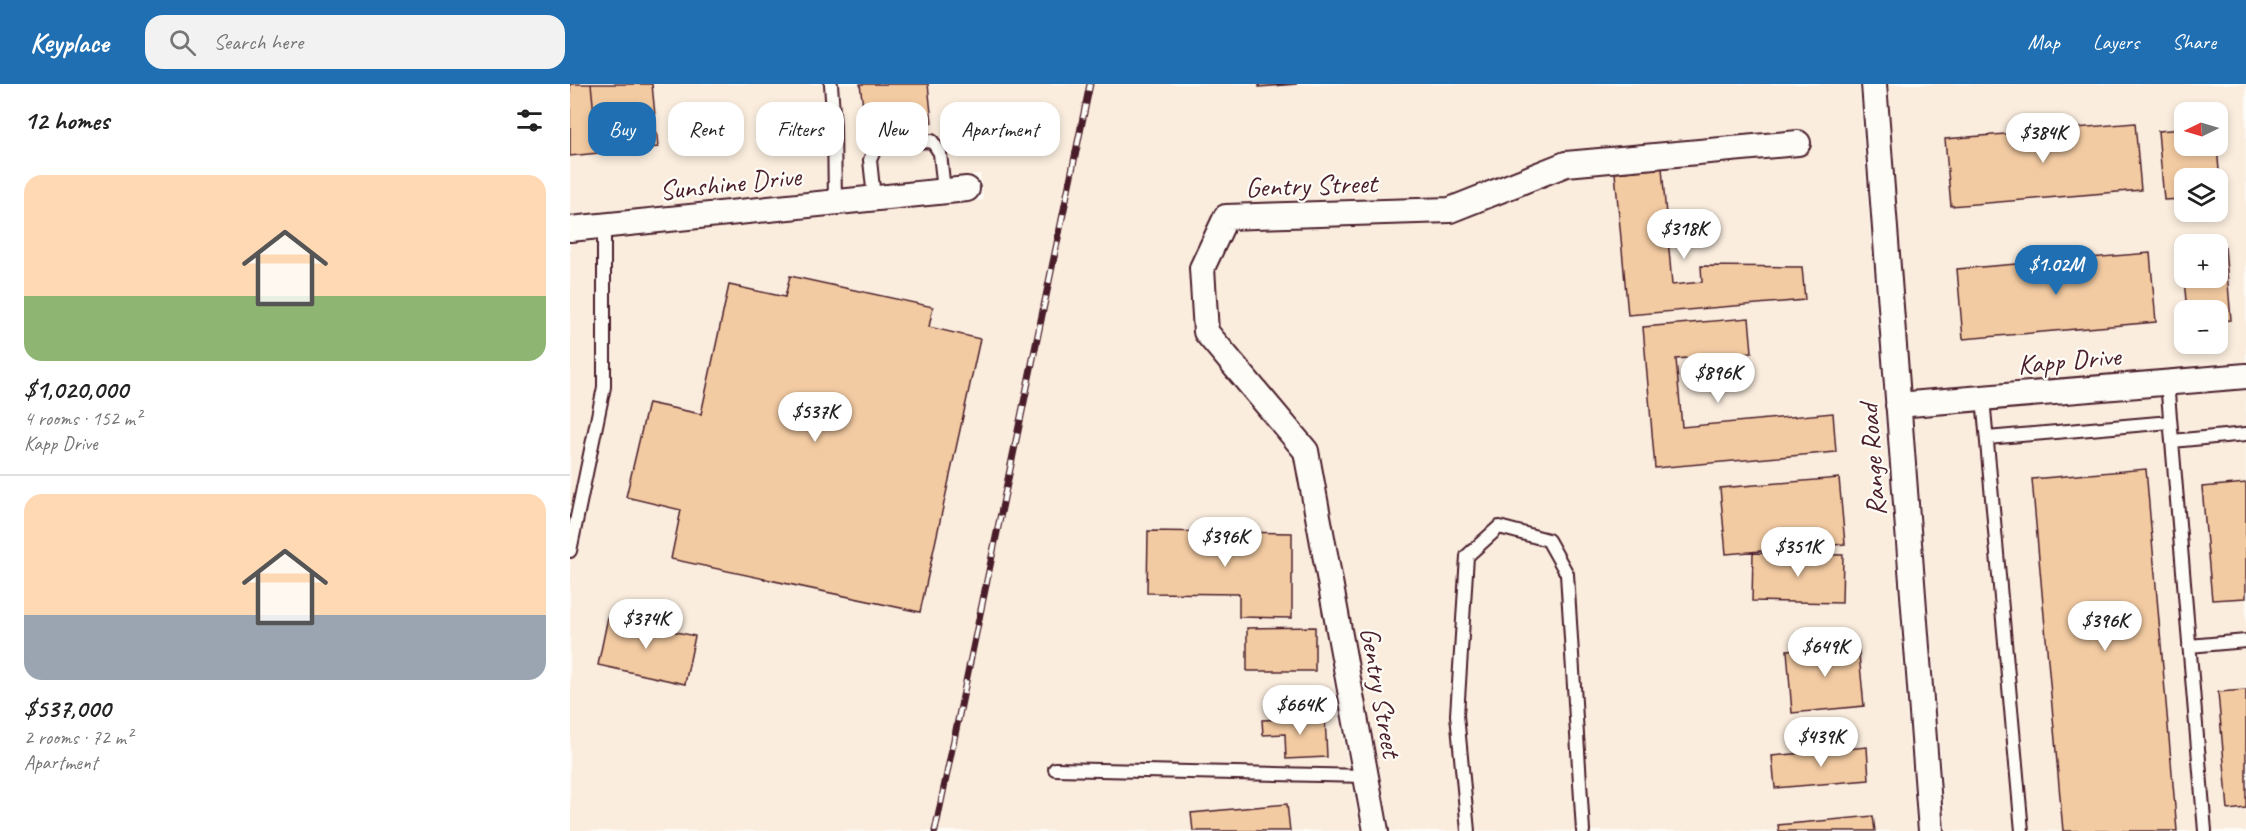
<!DOCTYPE html>
<meta charset="utf-8">
<style>
body{margin:0;font-family:Caveat,sans-serif;background:#f2f2f2;color:#222;height:100vh;display:flex;flex-direction:column;font-size:22px;white-space:nowrap}
*{box-sizing:border-box;margin:0}
p{font-size:20px;color:#767676}
.icon{flex:none;width:33px;height:33px;fill:none;stroke:currentColor;stroke-width:2;stroke-linecap:round;stroke-linejoin:round}
.map{position:relative;flex:1;overflow:hidden}
.panel{display:flex;flex-direction:column;background:#fff;width:570px}
.panel>*{flex:none}
.hud{position:absolute;left:18px;top:18px;width:570px;height:54px;display:flex;gap:12px}
.needle{width:39px;rotate:265deg}
.fabs{position:absolute;left:1604px;top:18px;display:grid;gap:12px}
.fabs a{display:grid;place-items:center;width:54px;height:54px;border-radius:12px;background:#fff;box-shadow:0 3px 9px #0003;font-size:30px}
.price{position:absolute;translate:-50% -51px;padding:0 14px;border-radius:21px;background:#fff;color:#222;font-size:20px;line-height:39px;filter:drop-shadow(0 2px 3px #0008)}
.price::after{content:'';position:absolute;left:50%;top:36px;width:18px;height:14px;margin-left:-9px;background:inherit;clip-path:polygon(0 0,100% 0,50% 100%)}
.price.selected{background:#1f6fb2;color:#fff}
ul{padding:0;list-style:none}
li{display:grid;align-content:center;gap:12px;height:318px;padding:0 24px}
li+li{border-top:2px solid #e0e0e0}
li span{display:grid;place-items:center;height:186px;border-radius:18px;color:#555}
li>.icon{margin-inline-start:auto}
span .icon{width:108px;height:108px;fill:#fffc;stroke-width:1}
li b{font-size:26px}
h2{display:flex;justify-content:space-between;align-items:center;height:72px;padding:0 24px;font-size:26px}
.tag{padding:0 21px;border-radius:18px;background:#fff;box-shadow:0 3px 9px #0003;font-size:21px;line-height:54px}
.tag.selected{background:#1f6fb2;color:#fff}
header{display:flex;align-items:center;gap:36px;box-sizing:border-box;height:84px;padding:0 30px;background:#1f6fb2;color:#fff}
header strong{font-size:28px}
nav{display:flex;gap:33px;margin-inline-start:auto;font-size:21px}
.search{width:420px;height:54px;background:#f2f2f2;display:flex;align-items:center;gap:15px;box-sizing:border-box;padding:0 21px;border-radius:18px;color:#767676;font-size:22px}
main{display:flex;flex:1;min-height:0}
.map>svg:first-child{display:block}
.built{fill:#faedde;fill-rule:evenodd}
.building{fill:#f3cba2;stroke:#4a1f2b;stroke-width:1.5}
.lines{fill:none;stroke-linecap:round;stroke-linejoin:round}
.lane-casing{stroke:#4a1f2b;stroke-width:16}
.street-casing{stroke:#4a1f2b;stroke-width:28}
.lane{stroke:#fdfcf7;stroke-width:12}
.street{stroke:#fdfcf7;stroke-width:24}
.rail-casing{stroke:#4a1f2b;stroke-width:7}
.rail{stroke:#fdfcf7;stroke-width:4.5;stroke-dasharray:14;stroke-linecap:butt}
.labels{text-anchor:middle;dominant-baseline:central;stroke-width:4.5;stroke-linejoin:round;paint-order:stroke}
.street-label{font-size:28px;fill:#4a1f2b;stroke:#fdfcf7}
</style>
<header>
<strong>Keyplace</strong>
<div class="search"><svg class="icon" aria-label="search" viewBox="0 0 24 24"><circle cx="10" cy="10" r="6"/><path d="M15 15l6 6"/></svg>Search here</div>
<nav><a>Map</a><a>Layers</a><a>Share</a></nav>
</header>
<main>
<section class="panel">
<h2>12 homes<svg class="icon" aria-label="filters" viewBox="0 0 24 24"><path d="M4 7h16M4 17h16"/><circle cx="9" cy="7" r="2"/><circle cx="15" cy="17" r="2"/></svg></h2>
<ul>
<li><span style="background:linear-gradient(#ffd9b3 65%,#8fb573 0)"><svg class="icon" aria-label="home" viewBox="0 0 24 24"><path d="M3 11l9-7 9 7M6 9v11h12V9"/></svg></span><div><b>$1,020,000</b><p>4 rooms · 152 m²</p><p>Kapp Drive</p></div></li>
<li><span style="background:linear-gradient(#ffd9b3 65%,#9aa5b1 0)"><svg class="icon" aria-label="home" viewBox="0 0 24 24"><path d="M3 11l9-7 9 7M6 9v11h12V9"/></svg></span><div><b>$537,000</b><p>2 rooms · 72 m²</p><p>Apartment</p></div></li>
</ul>
</section>
<div class="map">
<svg width="1676" height="747" viewBox="0 0 1676 747">
<rect width="100%" height="100%" fill="#fdfcf7"/>
<filter id="ink" filterUnits="userSpaceOnUse"><feTurbulence type="fractalNoise" baseFrequency=".0167" numOctaves="2"/><feDisplacementMap in="SourceGraphic" scale="12" xChannelSelector="R" yChannelSelector="G"/><feConvolveMatrix kernelMatrix="1 2 1 2 8 2 1 2 1" color-interpolation-filters="sRGB"/></filter>
<g filter="url(#ink)">
<path class="built" d="M0,0H1289L1346,747H821L787,572L759,577L791,747H0V158L413,116L410,90L0,131Z
M1318,0H1676V278L1341,307ZM1614,28H1647V62H1614ZM1614,94H1647V128H1614ZM1614,160H1647V194H1614ZM1614,226H1647V260H1614Z
M1676,304V747H1376L1344,333Z"/>
<path class="building" d="M0,0H21L28,69L0,72Z
M21,0H82L88,63L28,69Z
M290,0H358L362,39L296,44Z
M689,0H727L689,3Z
M1565,39L1571,106L1381,122L1375,55Z
M1614,45V62H1647L1651,111L1647,112V94H1614V115L1594,116L1588,47Z
M1092,84L1102,201L1132,198L1131,182L1232,183L1235,216L1058,231L1045,89Z
M1655,163L1661,236L1647,237V226H1617L1611,167H1614V194H1647V164Z
M1580,169L1586,238L1393,255L1387,185Z
M220,192L363,223L359,243L410,255L350,528L101,475L111,426L56,413L78,319L131,330L159,201L215,213Z
M1179,234L1182,268L1106,275L1112,343L1263,329L1266,368L1085,384L1073,243Z
M1576,385L1607,747H1493L1462,395Z
M1269,394L1275,460L1156,470L1150,404Z
M1676,399V514L1642,516L1632,403Z
M578,447L722,449V534L669,533V510L577,509Z
M1183,469L1273,471L1272,519L1182,517Z
M38,533L125,552L115,600L28,581Z
M745,543V587H677V544Z
M1288,560L1294,622L1222,629L1217,566Z
M1676,606V724L1658,726L1648,608Z
M755,633L757,673L716,675L715,650L693,651L692,636Z
M1297,663L1299,696L1205,704L1202,672Z
M717,720L720,747H623L621,729Z
M1303,732L1305,747H1209L1208,741Z"/>
<g class="lines">
<g class="lane-casing">
<path id="lane" d="M261,0L264,43L265,118
M304,114L300,76L307,60L362,57L370,69L374,107
M1597,298L1635,747
M1413,314L1452,747
M1417,354L1600,338
M1602,357L1676,350
M0,467L34,303V141
M1619,562L1676,557
M485,685L796,692
M898,747L887,631L897,472L929,443L978,456L997,490L1013,747"/>
</g>
<g class="street-casing">
<path id="street" d="M1304,0L1361,747
M0,145L397,105
M1328,321L1676,292
M806,747L736,367L636,248L632,184L656,133L880,126L996,80L1228,59"/>
</g>
<use href="#lane" class="lane"/>
<use href="#street" class="street"/>
<g class="rail-casing">
<path id="rail" d="M365,747L520,0"/>
</g>
<use href="#rail" class="rail"/>
</g>
</g>
<g class="labels">
<g class="street-label">
<text transform="translate(160 99) rotate(-6)">Sunshine Drive</text>
<text transform="translate(741 101) rotate(-2)">Gentry Street</text>
<text transform="translate(1499 276) rotate(-5)">Kapp Drive</text>
<text transform="translate(1302 376) rotate(-94)">Range Road</text>
<text transform="translate(811 608) rotate(80)">Gentry Street</text>
</g>
</g>
</svg>
<div class="fabs">
<a><svg class="needle" viewBox="-14 -14 28 28"><path d="M0-13l5 13h-10z" fill="#e53935"/><path d="M0 13l5-13h-10z" fill="#767676"/></svg></a>
<a><svg class="icon" aria-label="layers" viewBox="0 0 24 24"><path d="M12 4l9 5-9 5-9-5zM3 14l9 5 9-5"/></svg></a>
<a>+</a>
<a>−</a>
</div>
<b class="price" style="left:1473px;top:80px">$384K</b>
<b class="price" style="left:1114px;top:176px">$318K</b>
<b class="price selected" style="left:1486px;top:212px">$1.02M</b>
<b class="price" style="left:1148px;top:320px">$896K</b>
<b class="price" style="left:245px;top:359px">$537K</b>
<b class="price" style="left:655px;top:484px">$396K</b>
<b class="price" style="left:1228px;top:494px">$351K</b>
<b class="price" style="left:76px;top:566px">$374K</b>
<b class="price" style="left:1535px;top:568px">$396K</b>
<b class="price" style="left:1255px;top:594px">$649K</b>
<b class="price" style="left:730px;top:652px">$664K</b>
<b class="price" style="left:1251px;top:684px">$439K</b>
<div class="hud">
<a class="tag selected">Buy</a>
<a class="tag">Rent</a>
<a class="tag">Filters</a>
<a class="tag">New</a>
<a class="tag">Apartment</a>
</div>
</div>
</main>
